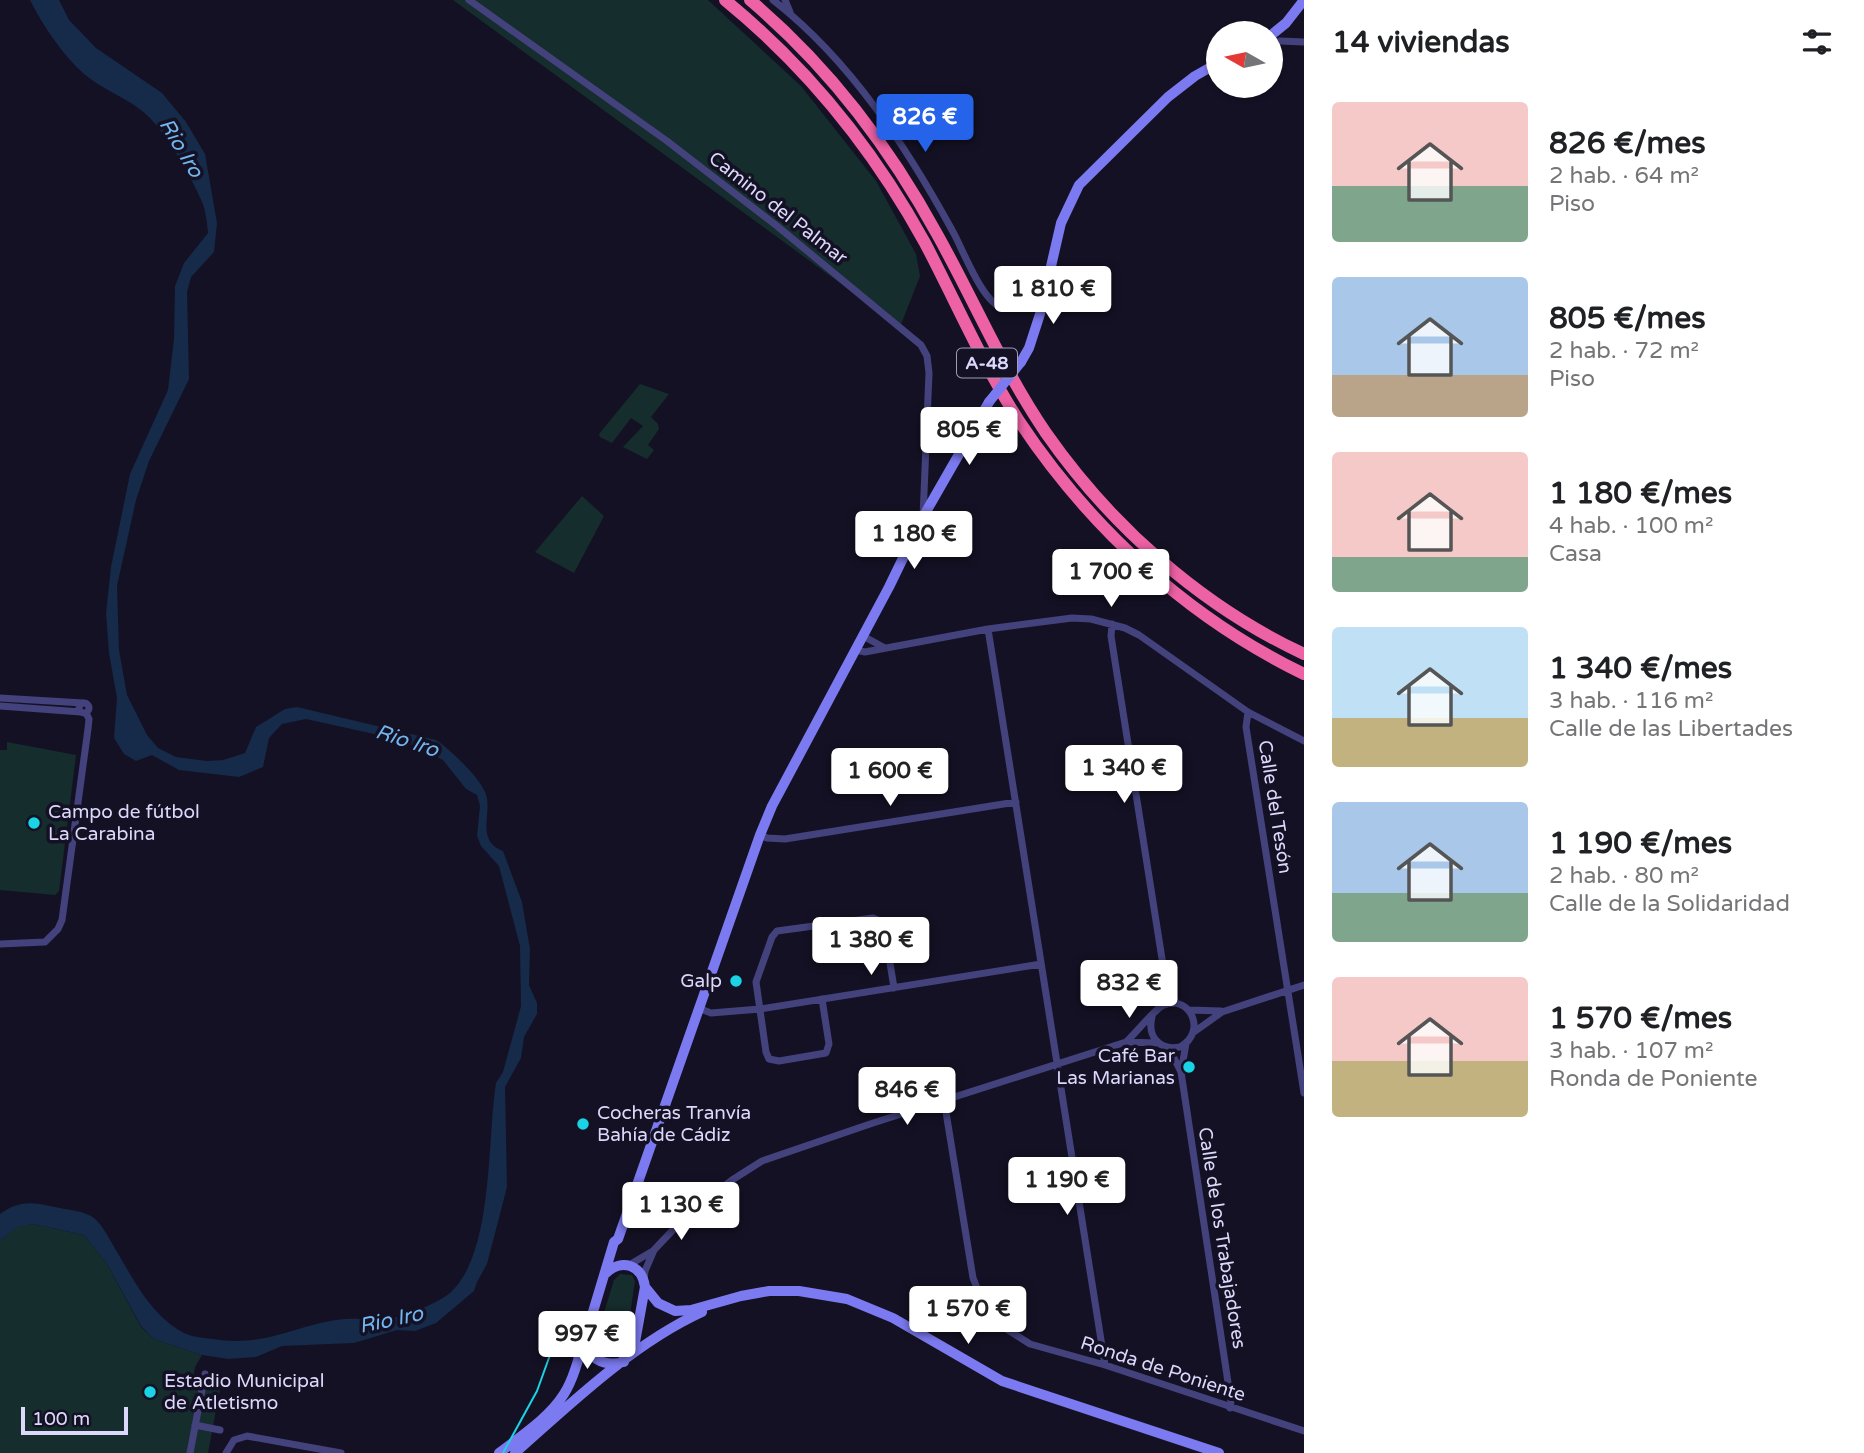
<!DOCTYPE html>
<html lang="es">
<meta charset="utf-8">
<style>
body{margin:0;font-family:"Varela Round",sans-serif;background:#f2f2f2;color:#202124;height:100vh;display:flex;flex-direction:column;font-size:26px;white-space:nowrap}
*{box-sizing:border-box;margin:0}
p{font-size:23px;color:#757577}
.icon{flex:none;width:38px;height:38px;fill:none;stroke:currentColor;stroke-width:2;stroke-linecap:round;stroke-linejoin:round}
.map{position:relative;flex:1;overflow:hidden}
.details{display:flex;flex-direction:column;background:#fff;width:560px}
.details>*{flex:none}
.needle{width:46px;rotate:279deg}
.tools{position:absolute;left:1206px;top:21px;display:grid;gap:14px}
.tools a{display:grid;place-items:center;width:77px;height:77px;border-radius:50%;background:#fff;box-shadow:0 2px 5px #0004;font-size:35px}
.scale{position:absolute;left:21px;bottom:18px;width:107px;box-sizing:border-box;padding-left:7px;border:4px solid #dcd8fb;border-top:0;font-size:19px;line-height:24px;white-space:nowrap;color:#dcd8fb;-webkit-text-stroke:5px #141124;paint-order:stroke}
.price{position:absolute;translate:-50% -60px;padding:0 16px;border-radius:7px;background:#fff;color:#222;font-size:23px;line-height:46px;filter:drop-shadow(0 2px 4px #0008)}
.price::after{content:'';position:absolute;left:50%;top:42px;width:21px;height:16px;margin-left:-10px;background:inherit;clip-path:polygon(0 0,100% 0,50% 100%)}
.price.active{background:#2563eb;color:#fff}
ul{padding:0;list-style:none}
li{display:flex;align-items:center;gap:21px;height:175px;padding:0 28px}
li span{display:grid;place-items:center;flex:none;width:196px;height:140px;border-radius:7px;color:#555}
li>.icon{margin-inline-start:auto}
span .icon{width:84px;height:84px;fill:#fffc;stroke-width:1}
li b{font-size:30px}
h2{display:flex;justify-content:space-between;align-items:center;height:84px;padding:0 28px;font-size:30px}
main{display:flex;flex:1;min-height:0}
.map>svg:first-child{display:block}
.green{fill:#152d2c}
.water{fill:#162a49}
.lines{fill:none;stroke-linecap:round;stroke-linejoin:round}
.street{stroke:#43427d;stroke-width:7}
.secondary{stroke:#7c7af0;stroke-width:10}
.highway{stroke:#ed61a5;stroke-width:12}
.tram{stroke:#1ad3e5;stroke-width:2}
.secondary-bridge{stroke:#7c7af0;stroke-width:10}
.poi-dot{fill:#1ad3e5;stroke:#141124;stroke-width:2.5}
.labels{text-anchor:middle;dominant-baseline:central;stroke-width:7;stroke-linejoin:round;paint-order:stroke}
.shield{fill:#141124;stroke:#a09cba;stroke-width:2}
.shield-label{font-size:18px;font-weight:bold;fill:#dcd8fb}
.street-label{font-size:19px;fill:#dcd8fb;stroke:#141124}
.poi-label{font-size:19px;fill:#dcd8fb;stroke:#141124;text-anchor:start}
.water-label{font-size:21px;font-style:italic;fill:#72b6ef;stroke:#141124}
</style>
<main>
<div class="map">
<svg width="1304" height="1453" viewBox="0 0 1304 1453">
<rect width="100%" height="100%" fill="#141124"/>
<path class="green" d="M453,0H708L801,86L876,181L916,254L920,276L900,327Z
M640,384L669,394L651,417L658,424L659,429L648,445L654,450L647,459L623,447L643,426L631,418L612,443L600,437L599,434Z
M582,496L604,516L574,573L535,552Z
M7,742L76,755L59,891L55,895L0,890V750H7Z
M33,1224L84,1235L107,1264L141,1327L154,1339L202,1355L195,1367L194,1374L222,1379L208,1453H0V1241L17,1226Z
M620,1274L632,1275L635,1281L625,1348L620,1352L606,1354L596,1345L597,1335L614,1280Z"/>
<path class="water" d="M30,0H59L69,20L96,48L162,93L186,122L205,154L217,223L214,252L191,277L187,292L189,379L149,461L136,500L117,586L119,650L127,695L147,735L158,748L176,757L207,761L223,760L245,753L256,727L285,709L297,707L436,740C449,748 479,777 485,792C494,811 474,840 503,851L522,902L530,949L529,985L537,1003V1014L524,1037L521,1058L505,1087L507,1187L487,1264L477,1282L474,1291L436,1323L415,1331L397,1330L354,1343L282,1346L256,1357L228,1359L202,1355L154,1339L141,1326L107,1264L84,1235L33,1224L17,1227L0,1241V1214C16,1202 30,1201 50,1206C62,1209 80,1210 91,1216C100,1221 108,1236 113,1245C133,1278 150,1316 186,1334C194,1337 204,1338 212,1339C265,1347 288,1328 336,1320C359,1316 381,1323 404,1315C418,1310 440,1302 451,1292C494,1252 487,1138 496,1083L503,1072L521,1006L520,946L499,866L481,846L477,836L480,806L477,795L466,789L443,760L419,748L392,738L306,719L282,724L269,738L263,767L239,777L179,770L152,755L136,761L124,754L114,738L117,698L109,653L106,613L111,567L130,474L168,390L174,339L175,286L184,263L208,233C207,223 206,211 202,202C190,174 171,142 151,119C132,99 104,91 84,74C62,54 43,26 30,0Z"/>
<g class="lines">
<path class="street" d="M469,0L667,141L777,226L921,345L927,356L929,373L923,517
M773,0C850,60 906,146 952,230C963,249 982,303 1003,308C1025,312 1023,276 1048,278
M785,0L790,12
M1280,41L1304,42
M1112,624L1111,636L1166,984L1176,1003
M988,629L1105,1365
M863,636L883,647
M856,650L865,652L988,629L1072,618L1091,619L1125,628L1139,635L1248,712L1304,741
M0,698L83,703
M79 708a5 5 0 1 1 10 0a5 5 0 1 1-10 0Z
M0,706L81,712
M1248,712L1246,727L1304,1093
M760,835L767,838L785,839L1016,802
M0,944L45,942L58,929L62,920L88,729L89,719L86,713
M822,999L829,1044L826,1053L779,1061L769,1059L766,1052L756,982L772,937L777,931L873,918L880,921L884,926L894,988
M698,1008L711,1013L760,1009L1041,964
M1159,1008L1166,984
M1189,1010L1221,1011
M1194,1032L1222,1012L1304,985
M1126,1042C1135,1034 1154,1010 1162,1006C1188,992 1209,1031 1180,1047C1160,1051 1147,1037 1152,1017
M1169,1048L1181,1072L1231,1402L1230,1408
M1181,1072L1186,1044
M944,1100L973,1278L985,1308L997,1323L1030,1344L1105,1365L1304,1431
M629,1265L653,1251
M644,1280L645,1271L654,1250L688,1214L732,1180L762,1161L873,1123L1126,1042L1157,1043
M195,1425L220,1430
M190,1453L205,1374
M226,1453L234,1440L247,1436L341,1453"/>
<path class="secondary" d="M1270,36L1286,23L1304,0
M1021,362L1029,348L1040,314L1061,223L1079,185L1168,97L1195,76L1218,63
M606,1273C622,1258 642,1265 645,1287L633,1353
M645,1287L658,1303L675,1311L691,1310L741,1296L769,1291H799L847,1299L893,1318L1002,1381L1219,1453
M624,1362C603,1367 584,1358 586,1335L614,1242L618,1239L760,835L772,806L889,587L923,517L989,402
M499,1453C521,1436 549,1418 564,1394C574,1378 579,1357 584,1338
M515,1453C571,1403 634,1343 702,1312"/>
<path class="highway" d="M725,0C807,67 874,150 925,243C956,302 983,365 1019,421C1090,528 1188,618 1304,674
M750,0C827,65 889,146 937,234C974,300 1003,370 1046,433C1111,526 1201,606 1304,654"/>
<path class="tram" d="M503,1453L537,1391L554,1344"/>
<path class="secondary-bridge" d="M989,402L1021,362"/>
</g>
<g class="poi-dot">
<circle cx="34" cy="823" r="7"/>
<circle cx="736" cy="981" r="7"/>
<circle cx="1189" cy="1067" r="7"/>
<circle cx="583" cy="1124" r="7"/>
<circle cx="150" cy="1392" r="7"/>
</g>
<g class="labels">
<rect class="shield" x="957" y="348.5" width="60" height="29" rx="5"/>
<g class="shield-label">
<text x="987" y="363">A-48</text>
</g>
<g class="street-label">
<text transform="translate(778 208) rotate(38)">Camino del Palmar</text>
<text transform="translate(1275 807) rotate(81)">Calle del Tesón</text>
<text transform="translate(1222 1238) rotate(81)">Calle de los Trabajadores</text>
<text transform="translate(1163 1369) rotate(18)">Ronda de Poniente</text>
</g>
<g class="poi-label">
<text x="48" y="812">Campo de fútbol<tspan x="48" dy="22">La Carabina</tspan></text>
<text x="722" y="981" text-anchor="end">Galp</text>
<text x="1175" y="1056" text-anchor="end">Café Bar<tspan x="1175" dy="22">Las Marianas</tspan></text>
<text x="597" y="1113">Cocheras Tranvía<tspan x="597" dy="22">Bahía de Cádiz</tspan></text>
<text x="164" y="1381">Estadio Municipal<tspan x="164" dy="22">de Atletismo</tspan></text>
</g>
<g class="water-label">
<text transform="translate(181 148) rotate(59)">Rio Iro</text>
<text transform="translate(407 741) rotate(18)">Rio Iro</text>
<text transform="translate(391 1320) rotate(-12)">Rio Iro</text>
</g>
</g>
</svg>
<div class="tools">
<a><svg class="needle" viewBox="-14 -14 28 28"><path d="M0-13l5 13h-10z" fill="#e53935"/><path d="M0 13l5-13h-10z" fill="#757577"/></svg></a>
</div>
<div class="scale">100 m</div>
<b class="price active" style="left:925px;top:154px">826 €</b>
<b class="price" style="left:1053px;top:326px">1 810 €</b>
<b class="price" style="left:969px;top:467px">805 €</b>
<b class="price" style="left:914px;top:571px">1 180 €</b>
<b class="price" style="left:1111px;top:609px">1 700 €</b>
<b class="price" style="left:1124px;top:805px">1 340 €</b>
<b class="price" style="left:890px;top:808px">1 600 €</b>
<b class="price" style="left:871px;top:977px">1 380 €</b>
<b class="price" style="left:1129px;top:1020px">832 €</b>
<b class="price" style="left:907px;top:1127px">846 €</b>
<b class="price" style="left:1067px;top:1217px">1 190 €</b>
<b class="price" style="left:681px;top:1242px">1 130 €</b>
<b class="price" style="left:968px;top:1346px">1 570 €</b>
<b class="price" style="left:587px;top:1371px">997 €</b>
</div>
<section class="details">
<h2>14 viviendas<svg class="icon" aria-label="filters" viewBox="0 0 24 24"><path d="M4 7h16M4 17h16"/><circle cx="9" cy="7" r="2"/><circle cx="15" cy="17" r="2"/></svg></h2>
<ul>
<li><span style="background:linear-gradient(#f6c9c9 60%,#7fa58c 0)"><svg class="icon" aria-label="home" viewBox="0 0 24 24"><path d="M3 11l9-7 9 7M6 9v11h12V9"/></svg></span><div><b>826 €/mes</b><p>2 hab. · 64 m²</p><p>Piso</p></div></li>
<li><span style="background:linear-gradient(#a9c7e8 70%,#b9a48a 0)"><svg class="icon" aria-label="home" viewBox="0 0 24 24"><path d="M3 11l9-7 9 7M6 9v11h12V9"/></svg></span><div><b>805 €/mes</b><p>2 hab. · 72 m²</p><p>Piso</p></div></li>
<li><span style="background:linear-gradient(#f6c9c9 75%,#7fa58c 0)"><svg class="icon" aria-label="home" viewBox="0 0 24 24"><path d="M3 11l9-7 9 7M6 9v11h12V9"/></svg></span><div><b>1 180 €/mes</b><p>4 hab. · 100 m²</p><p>Casa</p></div></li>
<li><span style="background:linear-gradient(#bfe0f5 65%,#c2b280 0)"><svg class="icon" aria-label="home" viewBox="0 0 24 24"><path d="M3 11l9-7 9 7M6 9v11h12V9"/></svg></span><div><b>1 340 €/mes</b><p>3 hab. · 116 m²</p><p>Calle de las Libertades</p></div></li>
<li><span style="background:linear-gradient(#a9c7e8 65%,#7fa58c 0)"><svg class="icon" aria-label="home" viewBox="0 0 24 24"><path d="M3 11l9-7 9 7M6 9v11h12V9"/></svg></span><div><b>1 190 €/mes</b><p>2 hab. · 80 m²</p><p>Calle de la Solidaridad</p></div></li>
<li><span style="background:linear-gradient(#f6c9c9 60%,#c2b280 0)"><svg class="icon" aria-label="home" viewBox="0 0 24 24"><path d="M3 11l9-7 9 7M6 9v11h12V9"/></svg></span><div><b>1 570 €/mes</b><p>3 hab. · 107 m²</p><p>Ronda de Poniente</p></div></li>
</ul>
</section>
</main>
